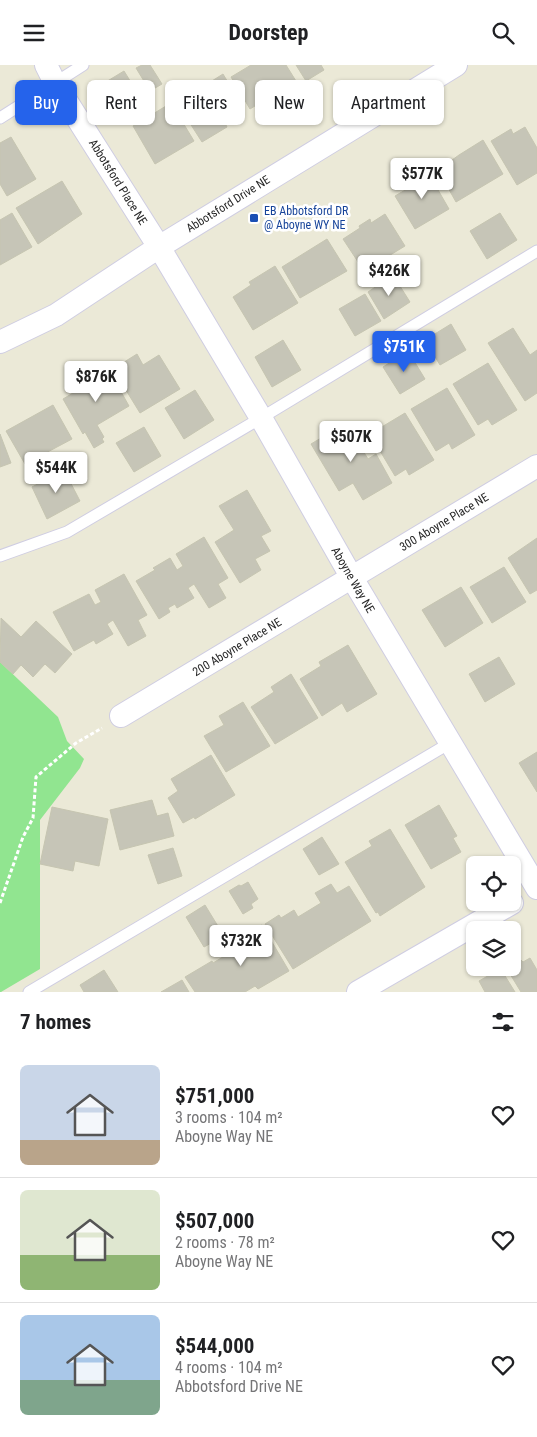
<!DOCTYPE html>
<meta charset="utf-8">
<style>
body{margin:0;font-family:"Roboto Condensed",sans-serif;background:#f2f2f2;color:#202124;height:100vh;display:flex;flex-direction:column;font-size:19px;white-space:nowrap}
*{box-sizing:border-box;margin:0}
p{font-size:16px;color:#757577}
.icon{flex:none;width:28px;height:28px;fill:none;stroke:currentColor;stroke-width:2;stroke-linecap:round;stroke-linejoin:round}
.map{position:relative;height:927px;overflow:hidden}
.drawer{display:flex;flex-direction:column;background:#fff;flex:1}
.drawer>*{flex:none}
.hud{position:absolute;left:15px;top:15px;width:508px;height:45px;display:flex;gap:10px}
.tools{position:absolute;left:466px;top:791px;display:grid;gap:10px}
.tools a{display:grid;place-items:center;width:55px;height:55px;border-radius:8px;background:#fff;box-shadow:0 1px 4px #0004;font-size:25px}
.price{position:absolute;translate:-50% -42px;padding:0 11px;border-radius:5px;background:#fff;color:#222;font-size:16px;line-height:32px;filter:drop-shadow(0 1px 2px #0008)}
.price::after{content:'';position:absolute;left:50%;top:30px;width:15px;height:11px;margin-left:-8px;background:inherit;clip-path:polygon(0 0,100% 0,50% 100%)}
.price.active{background:#2563eb;color:#fff}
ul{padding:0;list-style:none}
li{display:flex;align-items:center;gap:15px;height:125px;padding:0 20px}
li+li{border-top:1px solid #e0e0e0}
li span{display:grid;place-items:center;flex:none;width:140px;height:100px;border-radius:8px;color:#555}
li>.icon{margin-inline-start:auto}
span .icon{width:60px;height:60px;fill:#fffc;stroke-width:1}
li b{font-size:21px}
h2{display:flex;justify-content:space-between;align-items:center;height:60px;padding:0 20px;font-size:21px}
.pill{padding:0 18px;border-radius:8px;background:#fff;box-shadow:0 1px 4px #0004;font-size:18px;line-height:45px}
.pill.active{background:#2563eb;color:#fff}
header{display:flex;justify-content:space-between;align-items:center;height:65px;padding:0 20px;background:#fff;font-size:22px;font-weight:700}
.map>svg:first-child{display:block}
.green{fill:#91e590}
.building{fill:#c6c5b7;stroke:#c6c5b1}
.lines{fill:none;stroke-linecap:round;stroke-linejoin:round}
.lane-casing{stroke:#cfcde2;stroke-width:13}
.street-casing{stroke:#cfcde2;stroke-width:24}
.path{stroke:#fff;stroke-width:3;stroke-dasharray:4 2.5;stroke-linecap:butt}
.lane{stroke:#fff;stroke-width:11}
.street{stroke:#fff;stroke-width:22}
.transit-dot{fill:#1a4fb4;stroke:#fff;stroke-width:2}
.labels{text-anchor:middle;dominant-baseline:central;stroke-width:5;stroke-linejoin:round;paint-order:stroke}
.street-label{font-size:12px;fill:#272727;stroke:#fff}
.transit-label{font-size:12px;fill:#164399;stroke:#fff;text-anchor:start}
</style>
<header><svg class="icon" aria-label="menu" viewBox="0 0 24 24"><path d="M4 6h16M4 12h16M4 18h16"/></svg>Doorstep<svg class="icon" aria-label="search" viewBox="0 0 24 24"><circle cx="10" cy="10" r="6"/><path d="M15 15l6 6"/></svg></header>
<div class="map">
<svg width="537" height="927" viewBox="0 0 537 927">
<rect width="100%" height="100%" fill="#ebe9d7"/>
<path class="green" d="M0,597L58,652L67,676L84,694L80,703L40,755V904L1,927H0Z"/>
<path class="building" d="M142,0H150L162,19L150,26L136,3Z
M251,0H286L296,16L250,44L231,12Z
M296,0H321L324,5L306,16Z
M124,6L142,35L114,52L96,23Z
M223,9L244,44L224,56L227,62L202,77L177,38Z
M171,38L194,76L155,99L133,61Z
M525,62L537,83V108L517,120L491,76L511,64L513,69Z
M11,72L36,114L7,131L0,119V78Z
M483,75L503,109L456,137L438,105L452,97V95L459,90Z
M426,104L449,144L415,164L395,131L407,124L403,118Z
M62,116L82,149L38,179L16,143Z
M12,148L32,182L0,200V155Z
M500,148L517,175L487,194L470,166Z
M385,149L405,181L364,206L343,174L360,163L359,161L370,154L371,158Z
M327,174L347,206L300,233L282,202Z
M275,201L298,238L253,265L233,232L251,220L249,217Z
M393,210L410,237L384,254L368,227Z
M365,229L381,256L355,271L339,244Z
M451,259L466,285L440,300L425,275Z
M513,263L530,290L537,285V328L525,336L488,278Z
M283,275L301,305L272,322L255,292Z
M408,286L425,314L400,329L383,302Z
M137,289L143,300L159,290L180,324L140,348L113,304Z
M488,298L517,345L492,360L488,354L478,360L453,319Z
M106,300L129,341L97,360L104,372L102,374L104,377L94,383L85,367L83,369L63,334L83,322L80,316Z
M447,323L475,370L452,384L449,378L436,386L411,344Z
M195,325L214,355L184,374L165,343Z
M53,340L72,374L25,399L6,366Z
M405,348L434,395L409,410L406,404L395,411L370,369Z
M346,358L368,394L376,389L392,418L363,435L353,418L339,426L311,379Z
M144,362L161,391L134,407L116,378Z
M0,369L11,398L0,402Z
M64,405L80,436L47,454L32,422Z
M247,425L271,466L261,471L270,486L255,494L261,505L240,518L215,477L234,465L219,441Z
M204,472L228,513L218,519L226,533L209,543L194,519L188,523L194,533L177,543L175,539L168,543L170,547L159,554L136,516L155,505L153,503L170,493L177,505L183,501L176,489Z
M537,473V525L530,529L508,493Z
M504,502L526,537L492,558L470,522Z
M124,509L147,550L138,555L146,571L128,581L113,555L107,559L113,569L96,579L94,575L74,586L53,547L89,529L95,540L101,537L95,525Z
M461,522L483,558L445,582L422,545Z
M1,553L21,572L36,556L72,589L55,608L45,599L33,612L21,600L13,609L0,597Z
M348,580L377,629L347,647L342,638L322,651L300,614L321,601L319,597Z
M499,592L515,619L485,637L469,609Z
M291,609L318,653L275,679L251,642L274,627L271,622Z
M243,637L270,681L226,707L204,671L224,660L219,651Z
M537,687V727L519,698Z
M211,690L235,730L195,754L194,752L183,758L168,733L178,726L171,714Z
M152,735L157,751L168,748L174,771L120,785L110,745Z
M439,740L457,771L453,773L461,787L431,804L405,760Z
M52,742L108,754L99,801L75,796L73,806L40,799Z
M390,764L425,822L380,851L378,847L376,848L345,797L372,781L369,776Z
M322,772L339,799L319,810L303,784Z
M173,783L182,811L158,819L148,790Z
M248,817L258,834L251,839L253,843L243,849L229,826L239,820L241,821Z
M331,819L337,828L349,821L371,856L293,904L265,859L279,850L281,853L294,845L298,852L321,838L315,828Z
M205,840L224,871L204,882L186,852Z
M262,860L289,906L258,924L255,921L245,927H195L185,912L212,896L213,898L236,884L233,878Z
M530,893L537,905V927H521L507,904L512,902V900L521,895L523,897Z
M104,905L118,927H84L80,920Z
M502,906L515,927H485L479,916L493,908L495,910Z
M182,915L189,927H161Z"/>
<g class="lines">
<g class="lane-casing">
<path id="lane" d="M0,53L83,0
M0,491L67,467L261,353L537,186
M29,927L450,678"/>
</g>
<g class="street-casing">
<path id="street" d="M46,0L55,18L159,182L261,353L352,513L537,823
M0,277L56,250L159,182L456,0
M121,651L537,401
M358,927L512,838"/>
</g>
<path class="path" d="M0,838L23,772L33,753L36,712L76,678L102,663"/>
<use href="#lane" class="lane"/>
<use href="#street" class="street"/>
</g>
<rect class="transit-dot" x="249" y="148" width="10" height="10" rx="2.5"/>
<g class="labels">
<g class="street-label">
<text transform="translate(118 117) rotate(58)">Abbotsford Place NE</text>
<text transform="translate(228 139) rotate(-32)">Abbotsford Drive NE</text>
<text transform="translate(444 457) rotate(-31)">300 Aboyne Place NE</text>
<text transform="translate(353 515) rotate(60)">Aboyne Way NE</text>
<text transform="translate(237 582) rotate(-31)">200 Aboyne Place NE</text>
</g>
<g class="transit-label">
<text x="264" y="146">EB Abbotsford DR<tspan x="264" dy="14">@ Aboyne WY NE</tspan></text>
</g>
</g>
</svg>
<div class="tools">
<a><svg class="icon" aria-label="locate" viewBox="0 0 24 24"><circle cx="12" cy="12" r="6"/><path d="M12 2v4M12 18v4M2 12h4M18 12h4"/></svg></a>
<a><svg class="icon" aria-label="layers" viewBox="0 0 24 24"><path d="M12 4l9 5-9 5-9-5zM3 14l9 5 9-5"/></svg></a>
</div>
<b class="price" style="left:422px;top:135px">$577K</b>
<b class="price" style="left:389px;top:232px">$426K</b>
<b class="price active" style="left:404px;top:308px">$751K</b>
<b class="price" style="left:96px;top:338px">$876K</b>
<b class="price" style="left:351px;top:398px">$507K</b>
<b class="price" style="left:56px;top:429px">$544K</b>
<b class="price" style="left:241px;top:902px">$732K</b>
<div class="hud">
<a class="pill active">Buy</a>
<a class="pill">Rent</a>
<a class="pill">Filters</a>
<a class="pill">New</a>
<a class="pill">Apartment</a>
</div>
</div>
<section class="drawer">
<h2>7 homes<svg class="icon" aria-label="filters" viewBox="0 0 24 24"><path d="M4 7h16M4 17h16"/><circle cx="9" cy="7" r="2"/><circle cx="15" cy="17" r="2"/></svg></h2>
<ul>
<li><span style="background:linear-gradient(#c9d6e8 75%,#b9a48a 0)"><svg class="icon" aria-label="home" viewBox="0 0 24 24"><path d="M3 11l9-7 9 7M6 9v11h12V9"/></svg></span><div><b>$751,000</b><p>3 rooms · 104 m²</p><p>Aboyne Way NE</p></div><svg class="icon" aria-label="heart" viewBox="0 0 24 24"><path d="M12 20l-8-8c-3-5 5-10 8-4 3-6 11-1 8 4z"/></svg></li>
<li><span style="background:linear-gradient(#dfe7d0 65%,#8fb573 0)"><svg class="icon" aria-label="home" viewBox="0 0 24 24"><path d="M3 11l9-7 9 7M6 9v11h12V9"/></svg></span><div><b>$507,000</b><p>2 rooms · 78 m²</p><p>Aboyne Way NE</p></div><svg class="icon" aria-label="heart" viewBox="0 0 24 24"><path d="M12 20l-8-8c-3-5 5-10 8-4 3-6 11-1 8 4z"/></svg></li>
<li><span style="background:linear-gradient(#a9c7e8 65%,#7fa58c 0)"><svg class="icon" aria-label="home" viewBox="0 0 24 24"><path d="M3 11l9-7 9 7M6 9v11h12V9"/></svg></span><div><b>$544,000</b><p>4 rooms · 104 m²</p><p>Abbotsford Drive NE</p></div><svg class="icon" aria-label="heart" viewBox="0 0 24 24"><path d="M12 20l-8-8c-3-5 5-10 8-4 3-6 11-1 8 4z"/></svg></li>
</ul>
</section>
